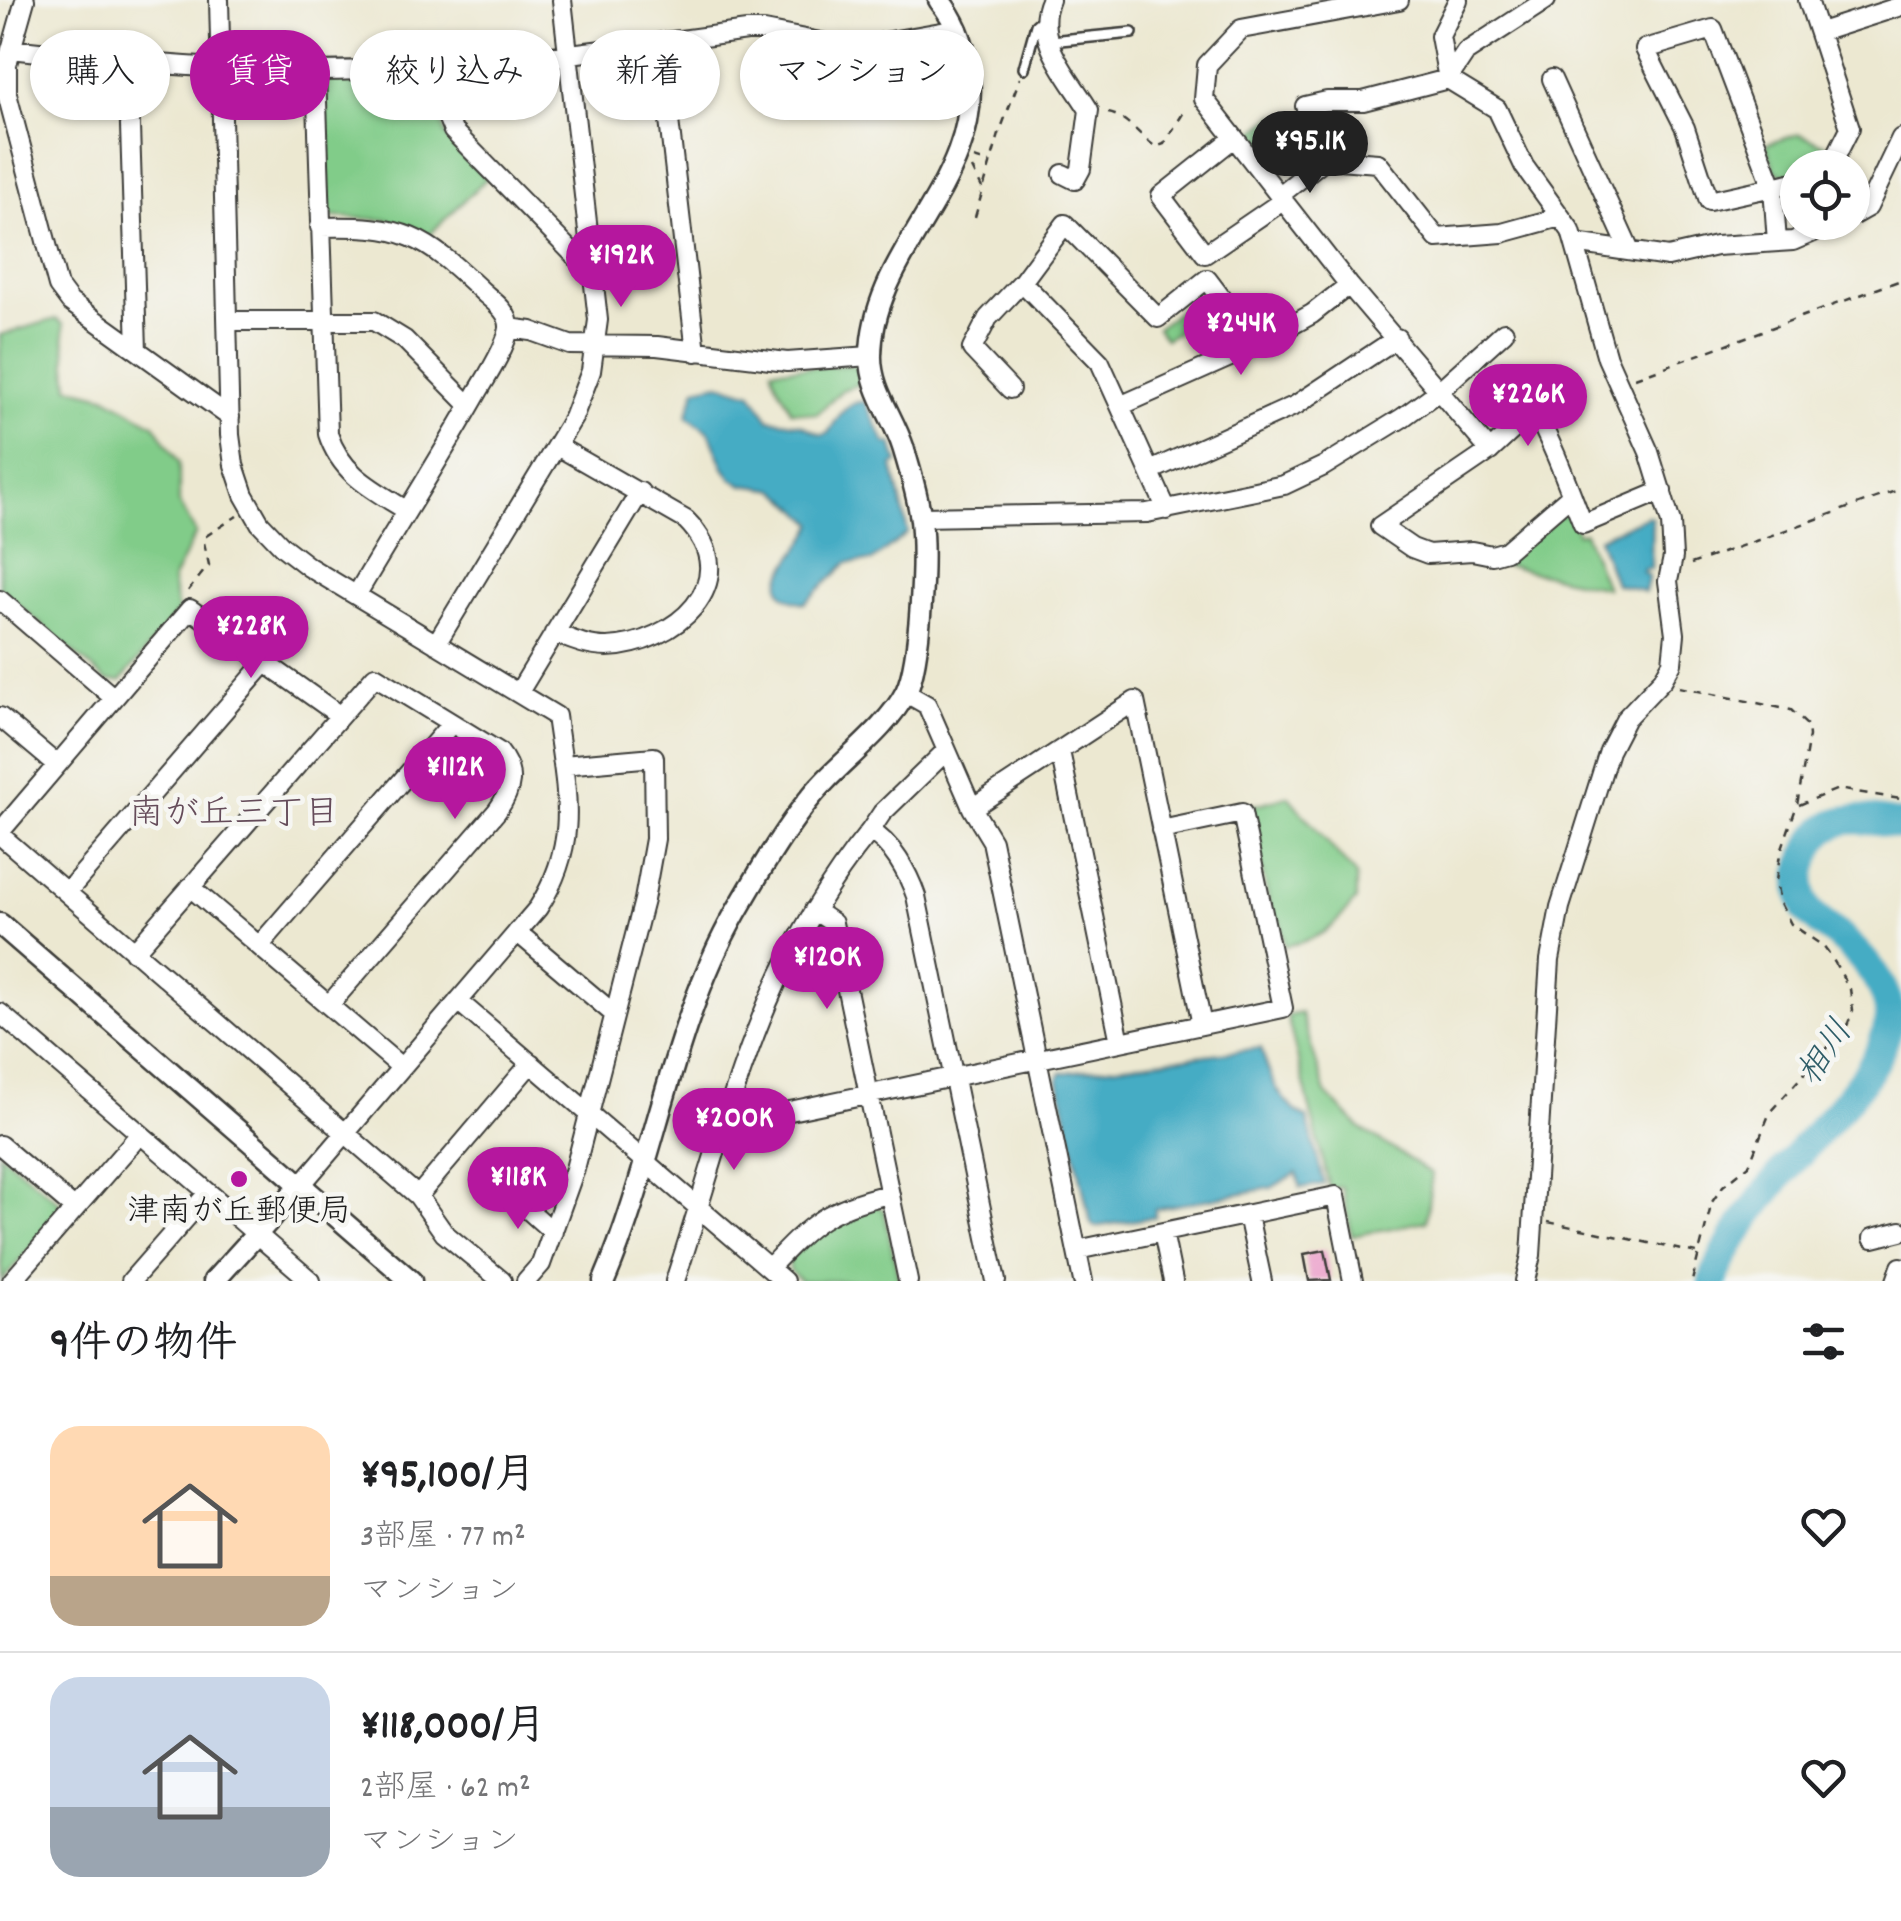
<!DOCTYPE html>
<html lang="ja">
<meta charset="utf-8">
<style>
body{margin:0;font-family:Dekko,"Klee One",sans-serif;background:#f2f2f2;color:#202124;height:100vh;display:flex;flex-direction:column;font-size:38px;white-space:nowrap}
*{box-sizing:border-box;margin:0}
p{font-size:32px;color:#757577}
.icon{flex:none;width:55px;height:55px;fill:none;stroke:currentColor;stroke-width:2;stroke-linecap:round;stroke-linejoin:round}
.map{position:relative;height:1281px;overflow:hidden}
.side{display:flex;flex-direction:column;background:#fff;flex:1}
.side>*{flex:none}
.guide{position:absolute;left:30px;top:30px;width:1000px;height:90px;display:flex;gap:20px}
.controls{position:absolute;left:1780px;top:150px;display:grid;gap:20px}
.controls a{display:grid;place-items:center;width:90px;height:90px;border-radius:50%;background:#fff;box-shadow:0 2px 8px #0004;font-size:50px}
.price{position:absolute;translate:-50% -85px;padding:0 22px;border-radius:35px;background:#b5179e;color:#fff;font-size:32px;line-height:65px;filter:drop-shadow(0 2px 5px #0008)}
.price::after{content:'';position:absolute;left:50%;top:60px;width:30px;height:22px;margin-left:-15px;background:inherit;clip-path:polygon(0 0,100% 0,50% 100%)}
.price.current{background:#222;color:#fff}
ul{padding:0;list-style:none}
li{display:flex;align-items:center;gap:30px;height:250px;padding:0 50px}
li+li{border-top:2px solid #e0e0e0}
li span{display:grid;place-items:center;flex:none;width:280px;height:200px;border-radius:30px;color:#555}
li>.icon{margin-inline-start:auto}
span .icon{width:120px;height:120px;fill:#fffc;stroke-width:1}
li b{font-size:42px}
h2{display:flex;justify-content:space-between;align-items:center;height:120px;padding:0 50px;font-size:42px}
.chip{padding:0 35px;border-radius:45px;background:#fff;box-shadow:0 2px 8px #0004;font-size:35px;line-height:90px}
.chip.current{background:#b5179e;color:#fff}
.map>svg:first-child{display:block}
.green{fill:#81cc89;stroke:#4e7452;stroke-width:2.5}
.water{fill:#45acc4;stroke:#306470;stroke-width:2.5}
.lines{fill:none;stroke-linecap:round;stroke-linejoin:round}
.river{stroke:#45acc4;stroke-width:30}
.building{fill:#eca6cd}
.service-casing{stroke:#3b3b37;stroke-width:14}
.minor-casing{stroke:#3b3b37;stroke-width:22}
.tertiary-casing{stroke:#3b3b37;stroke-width:25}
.path{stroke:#3b3b37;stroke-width:2.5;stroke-dasharray:8 8;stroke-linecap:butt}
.service{stroke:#fff;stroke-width:9}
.minor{stroke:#fff;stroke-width:18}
.tertiary{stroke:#fff;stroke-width:20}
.poi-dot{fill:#b5179e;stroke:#f6f6f2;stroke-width:4}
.labels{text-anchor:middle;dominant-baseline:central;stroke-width:9;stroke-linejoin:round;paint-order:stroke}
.poi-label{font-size:32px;fill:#1c1c1c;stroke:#f6f6f2}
.neighbourhood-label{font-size:35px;fill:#654c5a;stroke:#f6f6f2}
.water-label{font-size:35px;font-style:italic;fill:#2e5d68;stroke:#f6f6f2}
</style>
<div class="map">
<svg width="1901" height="1281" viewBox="0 0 1901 1281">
<rect width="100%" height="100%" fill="#f6f6f2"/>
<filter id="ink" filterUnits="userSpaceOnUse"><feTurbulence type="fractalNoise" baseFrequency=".01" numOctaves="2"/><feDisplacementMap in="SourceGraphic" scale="20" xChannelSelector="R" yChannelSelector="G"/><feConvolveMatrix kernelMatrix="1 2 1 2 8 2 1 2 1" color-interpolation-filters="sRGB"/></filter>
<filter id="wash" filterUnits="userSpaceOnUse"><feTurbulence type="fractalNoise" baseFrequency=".0048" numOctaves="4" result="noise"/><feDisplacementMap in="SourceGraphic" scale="40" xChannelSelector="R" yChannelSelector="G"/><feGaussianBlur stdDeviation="2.25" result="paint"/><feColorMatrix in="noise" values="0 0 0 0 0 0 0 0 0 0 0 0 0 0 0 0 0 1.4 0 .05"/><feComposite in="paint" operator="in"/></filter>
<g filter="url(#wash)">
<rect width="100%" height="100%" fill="#ece8d1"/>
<path class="green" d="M427,75L433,83L445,135L487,178L428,236L389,220L332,217L329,213L323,85L330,78Z
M1276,115L1284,126L1292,122L1298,130L1261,157L1246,138Z
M1799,134L1832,148C1825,165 1814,167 1798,168L1797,172L1785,175L1775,171L1766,144Z
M1201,293L1210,294L1220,308L1165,339L1157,328Z
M56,319L63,324L69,387L105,396L155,425L179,462V503L196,533L172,581L178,612L121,681H107L0,589V335Z
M854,365L863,369L865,382L842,390L817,414L791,411C786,395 774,386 772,369Z
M1558,514L1571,517L1578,534L1584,532L1606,588L1490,562Z
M1288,796L1356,876V900C1333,928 1322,939 1285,946L1280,920H1273L1248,807Z
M1301,1013L1326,1093L1360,1128L1432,1174L1426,1221L1352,1236L1342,1187L1330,1189L1287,1016Z
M0,1153L59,1202L60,1214L2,1281Z
M875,1205L884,1210L899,1281H801L790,1271L789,1258L829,1222Z"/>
<path class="water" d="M719,383L752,393L769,419L800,424L822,435L828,433C837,419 846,400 865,402L886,444L892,443L898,463L893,466L908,533L872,561L847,563L805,603C746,594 808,548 814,523L777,490L743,485L732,479L724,468L709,432L687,416L696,388Z
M1648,516L1652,518L1651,569H1644L1643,573L1649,576L1645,592L1615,584L1598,538Z
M1261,1048C1269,1076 1280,1105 1307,1118L1324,1184L1300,1188L1297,1173L1271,1188L1155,1209V1217L1095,1227L1091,1224L1058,1078L1061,1073Z"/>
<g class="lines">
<path class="river" d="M1713,1281C1728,1239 1760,1199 1788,1166C1821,1126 1887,1069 1889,1016C1890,985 1858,952 1836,934C1827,926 1814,920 1807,909C1800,897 1799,878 1804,865C1820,811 1853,816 1901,825"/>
</g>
<g id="blocks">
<path class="building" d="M1325,1250L1331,1280L1309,1281L1304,1254Z"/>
</g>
</g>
<g filter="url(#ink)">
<use href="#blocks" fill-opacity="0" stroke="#3b3b37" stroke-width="2.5"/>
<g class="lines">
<g class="service-casing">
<path id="service" d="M1050,41L1132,33
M1024,68L1036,25L1043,19"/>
</g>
<g class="minor-casing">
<path id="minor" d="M25,0L7,64V94L58,286L70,302L230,417
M219,0L230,435L234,465L244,495L260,523L283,547L309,567L556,716C566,790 581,841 538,908L301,1185
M1050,0C1032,39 1070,78 1089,110L1081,169L1075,180L1063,174
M1399,0L1241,29L1207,65L1204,99L1349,285L1490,451
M1808,0L1850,128L1830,168
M1820,32L1901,6
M660,43L696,352
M11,49C112,60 213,71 315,71C460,70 603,51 747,31H764L851,48L958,29
M128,62L137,350
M442,67L446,114L453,131L595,276
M316,71L328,434C341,474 372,489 406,510
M1448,79L1466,52L1546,0
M1448,79L1440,36L1458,0
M1552,79L1629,249
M1305,106L1327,101H1363L1448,79L1497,109L1524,166L1571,231L1607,358L1649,452L1671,523L1673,557L1668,581L1675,634L1672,663L1663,679L1626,718L1609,751L1560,907L1550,960L1531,1255L1525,1281
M1234,138L1161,196L1205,254L1284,200
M1280,195L1325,159L1378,163L1437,238L1502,233L1560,217
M1852,216L1868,207L1901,138
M320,227C405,225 422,234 483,292C493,301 510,312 509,328C507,345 488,375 479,390C440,459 397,526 357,594
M1777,242L1773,187L1709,201L1685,128L1645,49L1713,29L1773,187L1798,181
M1575,243L1668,257L1716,246L1793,241L1837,222
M1022,282L1065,224L1158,318L1207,279L1226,304L1248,349
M228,321H374L405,340L470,406
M509,328L531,331L570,345L657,346L787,362L870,356
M1010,389L972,349L988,318L1022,282L1100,362L1120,406
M1150,471L1296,405L1397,338
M1571,495L1506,551L1492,555L1472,551L1428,554L1412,548L1380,526L1490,451L1534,410C1554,446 1568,486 1583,524L1662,491
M1167,510L1120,406L1248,349L1312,314L1349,285
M921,517L1147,513L1284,485L1324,466L1402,418L1440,390L1504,332
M0,600L114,698
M554,633C572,640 588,647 607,647C673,645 748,582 686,520L557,446
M436,644L573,418L591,371L598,320L562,0
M519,692L640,492
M906,693L927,705L972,808
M0,717L57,765
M1060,751L1120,1042
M870,831L882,813L946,751
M0,832L190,609L339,715
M0,835L418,1196L444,1233L502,1281
M190,887L401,1067
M67,892L266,662
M814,910L833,923L908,1281
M517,932L614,1014
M260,945L452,723
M134,952L375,676L499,752C516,773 512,790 497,811L329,1005
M458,1001L784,1281
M0,1013L311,1281
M723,1125L1283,1008L1242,813L1161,830
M0,1145L74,1208
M418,1196L531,1063
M515,1198L553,1232
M1248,1215L1262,1281
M1163,1232L1173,1281
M1873,1238L1901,1231
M1077,1250L1336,1196L1353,1281
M769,1268C811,1223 828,1208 889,1194
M12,1281L140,1134
M131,1281L208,1193
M526,1281L541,1264L575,1169L644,900L655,839L654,757L563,765
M675,1281C730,1115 756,971 870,831C892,843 908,873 916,896L996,1281
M1083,1281L992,841L972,808L1135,701L1202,1025
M1896,1281L1901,1267"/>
</g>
<g class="tertiary-casing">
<path id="tertiary" d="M0,924L411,1281
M214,1281L301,1185
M604,1281C655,1162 671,1026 736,912C759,872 793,814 825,781C849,756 890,724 906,692C921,660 925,557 921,520C918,496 910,470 903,447C893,416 870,389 871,355C872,250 986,181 968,68C964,42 956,21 939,0"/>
</g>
<path class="path" d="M1108,113C1127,116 1140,137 1156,147L1164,144L1187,107
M974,158L990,163
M972,168L982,188
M975,217L1000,131L1020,78
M1635,378L1901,280
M1691,564L1901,489
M188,591L209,565L203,538L237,516
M1679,687L1791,710L1808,726L1809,736L1797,805L1780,854L1776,881L1780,903L1791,924L1823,946L1832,958L1850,989L1853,1010L1847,1026L1770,1112L1749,1165L1723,1186L1712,1202L1692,1281
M1799,805L1838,789L1901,799
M1548,1222L1697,1253"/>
<use href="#service" class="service"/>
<use href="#minor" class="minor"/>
<use href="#tertiary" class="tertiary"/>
</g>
</g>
<circle class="poi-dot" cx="239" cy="1179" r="10"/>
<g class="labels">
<g class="poi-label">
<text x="239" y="1214">津南が丘郵便局</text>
</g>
<g class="neighbourhood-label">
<text x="234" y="816">南が丘三丁目</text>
</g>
<g class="water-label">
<text transform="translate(1827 1054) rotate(-56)">相川</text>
</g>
</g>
</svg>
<div class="controls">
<a><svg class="icon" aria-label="locate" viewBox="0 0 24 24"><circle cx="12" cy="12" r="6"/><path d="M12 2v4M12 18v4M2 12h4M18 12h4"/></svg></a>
</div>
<b class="price current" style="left:1310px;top:196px">¥95.1K</b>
<b class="price" style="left:621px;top:310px">¥192K</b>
<b class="price" style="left:1241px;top:378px">¥244K</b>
<b class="price" style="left:1528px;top:449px">¥226K</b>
<b class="price" style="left:251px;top:681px">¥228K</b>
<b class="price" style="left:455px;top:822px">¥112K</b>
<b class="price" style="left:827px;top:1012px">¥120K</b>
<b class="price" style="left:734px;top:1173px">¥200K</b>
<b class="price" style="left:518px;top:1232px">¥118K</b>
<div class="guide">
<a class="chip">購入</a>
<a class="chip current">賃貸</a>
<a class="chip">絞り込み</a>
<a class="chip">新着</a>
<a class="chip">マンション</a>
</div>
</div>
<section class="side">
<h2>9件の物件<svg class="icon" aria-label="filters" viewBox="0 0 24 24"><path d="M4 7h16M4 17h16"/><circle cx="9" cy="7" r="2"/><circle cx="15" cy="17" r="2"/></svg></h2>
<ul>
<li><span style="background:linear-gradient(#ffd9b3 75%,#b9a48a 0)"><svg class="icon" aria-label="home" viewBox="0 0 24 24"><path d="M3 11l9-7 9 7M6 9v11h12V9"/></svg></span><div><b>¥95,100/月</b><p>3部屋 · 77 m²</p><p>マンション</p></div><svg class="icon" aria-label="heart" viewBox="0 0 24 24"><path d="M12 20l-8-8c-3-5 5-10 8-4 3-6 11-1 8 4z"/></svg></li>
<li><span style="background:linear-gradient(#c9d6e8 65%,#9aa5b1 0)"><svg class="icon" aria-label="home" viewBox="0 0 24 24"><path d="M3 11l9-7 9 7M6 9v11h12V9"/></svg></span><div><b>¥118,000/月</b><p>2部屋 · 62 m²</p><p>マンション</p></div><svg class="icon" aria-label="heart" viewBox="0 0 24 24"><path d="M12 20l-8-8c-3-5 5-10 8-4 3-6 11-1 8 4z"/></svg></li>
</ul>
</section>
